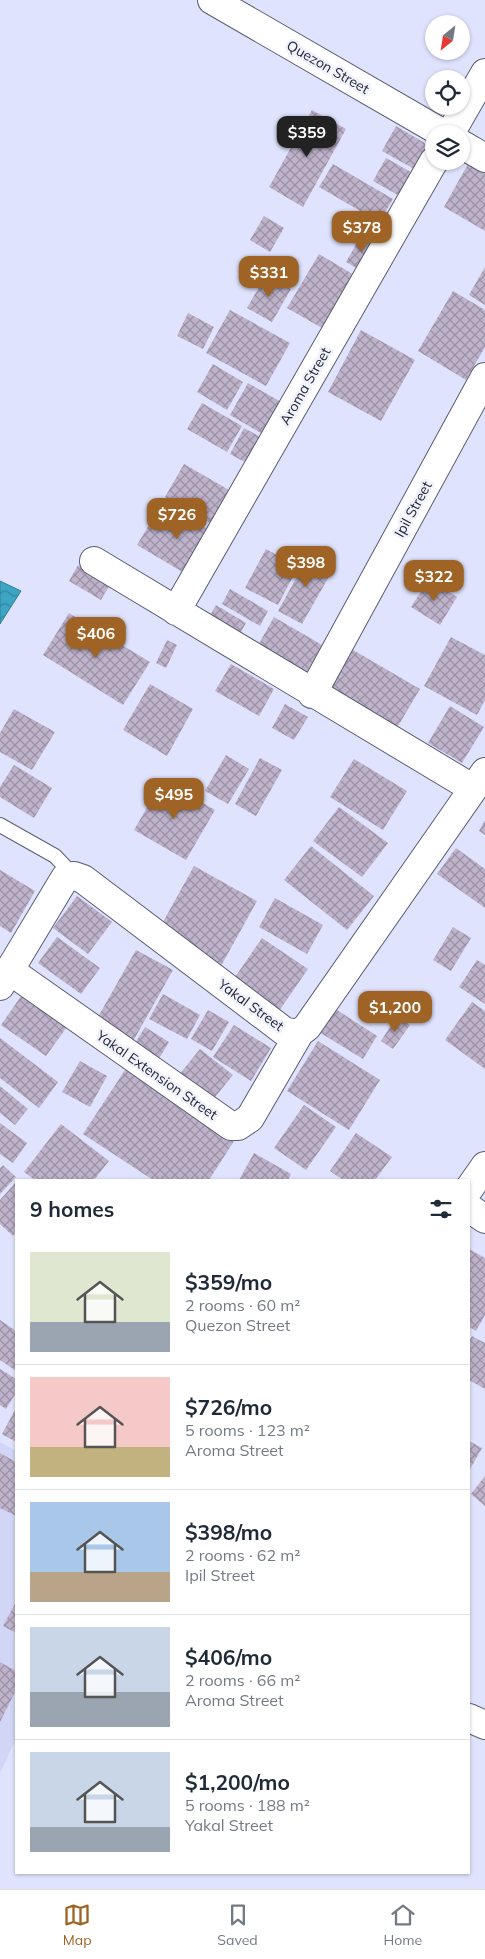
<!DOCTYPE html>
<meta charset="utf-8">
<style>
body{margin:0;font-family:Mulish,sans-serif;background:#f6f6f7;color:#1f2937;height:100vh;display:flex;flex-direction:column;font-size:19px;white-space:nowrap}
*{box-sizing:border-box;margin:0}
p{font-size:16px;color:#747a83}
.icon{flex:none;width:28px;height:28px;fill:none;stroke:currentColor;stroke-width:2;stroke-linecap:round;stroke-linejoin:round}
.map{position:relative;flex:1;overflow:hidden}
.side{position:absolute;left:15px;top:1179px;width:455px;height:695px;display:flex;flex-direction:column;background:#fff;border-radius:0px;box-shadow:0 1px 4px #0004}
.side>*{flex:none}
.needle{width:32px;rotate:210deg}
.fabs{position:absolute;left:425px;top:15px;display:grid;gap:10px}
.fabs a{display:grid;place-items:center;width:45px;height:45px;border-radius:50%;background:#fff;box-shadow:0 1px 4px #0004;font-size:25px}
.price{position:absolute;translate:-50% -42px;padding:0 11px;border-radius:10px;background:#9f6425;color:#fff;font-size:16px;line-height:32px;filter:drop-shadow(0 1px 2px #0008)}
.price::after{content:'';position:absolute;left:50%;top:30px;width:15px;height:11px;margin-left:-8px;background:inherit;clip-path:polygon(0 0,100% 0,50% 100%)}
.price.current{background:#222;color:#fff}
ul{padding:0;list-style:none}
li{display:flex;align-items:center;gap:15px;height:125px;padding:0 15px}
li+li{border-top:1px solid #e0e1e3}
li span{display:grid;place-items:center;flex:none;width:140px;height:100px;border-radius:0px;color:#555}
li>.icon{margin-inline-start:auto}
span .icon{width:60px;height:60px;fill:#fffc;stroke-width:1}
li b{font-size:21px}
h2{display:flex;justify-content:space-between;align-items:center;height:60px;padding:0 15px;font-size:21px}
.menu{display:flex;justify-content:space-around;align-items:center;height:70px;border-top:1px solid #e0e1e3;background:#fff;font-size:14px;color:#747a83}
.menu a{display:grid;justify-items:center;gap:2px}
.menu .current{color:#9f6425}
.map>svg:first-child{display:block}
.built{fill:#d1d6f7}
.water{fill:url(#water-waves);stroke:#357f97}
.building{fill:url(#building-cross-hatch)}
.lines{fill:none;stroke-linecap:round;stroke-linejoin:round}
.lane-casing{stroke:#5a5d74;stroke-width:16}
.street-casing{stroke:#5a5d74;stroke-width:30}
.secondary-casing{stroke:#5a5d74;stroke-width:30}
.lane{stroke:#fff;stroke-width:14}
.street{stroke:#fff;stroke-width:28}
.secondary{stroke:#fff;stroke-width:28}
.labels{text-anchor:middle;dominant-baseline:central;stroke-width:5;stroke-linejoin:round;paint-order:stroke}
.street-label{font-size:14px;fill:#252630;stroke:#eff1fc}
</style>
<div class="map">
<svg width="485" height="1889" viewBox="0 0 485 1889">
<defs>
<pattern id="water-waves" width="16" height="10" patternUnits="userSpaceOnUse" patternTransform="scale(1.25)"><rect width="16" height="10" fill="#3ca5c3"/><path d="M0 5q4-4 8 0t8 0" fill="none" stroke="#32869f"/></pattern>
<pattern id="building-cross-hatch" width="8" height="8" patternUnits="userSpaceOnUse" patternTransform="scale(1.25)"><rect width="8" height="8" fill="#bfb3cb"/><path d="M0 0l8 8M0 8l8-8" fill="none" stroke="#9b91a5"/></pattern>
</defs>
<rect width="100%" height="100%" fill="#dfe3fe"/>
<path class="built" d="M0,1442L16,1451V1739L0,1773Z"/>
<path class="water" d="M0,581L21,591L0,624Z"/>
<path class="building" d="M312,110L346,129L303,207L269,187Z
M396,126L430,146L416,170L382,151Z
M386,158L416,175L403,198L373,181Z
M333,164L393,199L379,222L319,187Z
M468,164L485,174V231L444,207Z
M264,216L284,228L270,252L250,240Z
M362,234L379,244L363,272L346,262Z
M319,254L361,279L329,332L287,308Z
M485,267V305L469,295Z
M266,275L291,289L272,322L247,308Z
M453,291L485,310V347L466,380L418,351Z
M230,310L290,343L266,386L206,353Z
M188,313L214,327L203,349L177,336Z
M361,330L415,360L381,421L328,392Z
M213,364L243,382L227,410L197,392Z
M248,383L290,407L271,439L230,415Z
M202,403L242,426L227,452L187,429Z
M244,428L266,440L252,466L230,454Z
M184,464L229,490L210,523L165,497Z
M162,503L216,534L191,577L137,545Z
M266,549L298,567L278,605L245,588Z
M310,553L335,566L302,624L278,611Z
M78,565L111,583L101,600L69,581Z
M429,579L457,597L440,625L411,607Z
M230,589L268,611L260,626L222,604Z
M216,605L246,623L237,639L206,622Z
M69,613L150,662L123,705L43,655Z
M274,617L322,645L300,684L252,656Z
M451,637L485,655V700L477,715L424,686Z
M167,640L177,645L166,668L156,663Z
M348,647L420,689L394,733L322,691Z
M231,664L274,689L259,716L215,691Z
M150,684L193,709L167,756L123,730Z
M285,704L308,717L294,740L272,728Z
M450,706L484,727L462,763L428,743Z
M14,709L55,732L32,770L0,752V733Z
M226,755L249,769L228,804L205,791Z
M260,758L282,770L256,816L235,804Z
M354,759L407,791L383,830L330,797Z
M14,765L52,788L34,818L0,797V787Z
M163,780L215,810L186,860L134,830Z
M339,807L388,843L362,877L313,841Z
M485,820V835L479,831Z
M311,846L374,896L347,930L284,880Z
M456,848L485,869V908L437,874Z
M194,866L257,901L221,966L158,931Z
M0,870L35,891L11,933L0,926Z
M77,896L112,922L88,954L53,928Z
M275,898L323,925L307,954L259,927Z
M453,927L471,938L451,971L433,960Z
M57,937L100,968L81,994L38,963Z
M262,938L308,969L279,1011L233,980Z
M136,950L173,970L131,1045L94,1024Z
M477,960L485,965V1004L459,987Z
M26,989L72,1020L46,1056L1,1025Z
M163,994L200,1015L187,1039L149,1019Z
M472,1002L485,1011V1069L445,1040Z
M334,1008L377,1036L363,1059L319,1032Z
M208,1010L229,1022L212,1051L191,1039Z
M397,1016L410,1025L393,1049L381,1041Z
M234,1025L271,1048L251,1081L213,1057Z
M145,1027L169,1042L157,1062L132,1048Z
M0,1038L58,1082L39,1108L0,1078Z
M318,1041L380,1080L349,1130L287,1091Z
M200,1049L233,1075L211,1102L178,1076Z
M80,1061L107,1076L90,1107L62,1092Z
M127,1067L236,1138L209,1180H153L83,1134Z
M0,1086L28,1109L15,1125L0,1113Z
M304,1105L336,1127L306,1170L274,1148Z
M0,1123L27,1143L13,1163L0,1154Z
M61,1124L109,1161L94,1180H35L24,1172Z
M356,1133L392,1157L375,1180H343L330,1171Z
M254,1153L291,1174L288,1180H239Z
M3,1165L16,1177L0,1194V1168Z
M16,1182V1232L13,1236L0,1224V1200Z
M469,1249L485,1258V1315L476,1331L469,1327Z
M0,1320L16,1331V1371L0,1360Z
M472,1336L485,1343V1389L469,1380V1341Z
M0,1369L16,1379V1393L6,1409L0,1405Z
M16,1408V1442L2,1434Z
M469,1441L482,1448L469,1471Z
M0,1453L16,1462V1516L0,1508Z
M485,1476V1506L471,1494Z
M16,1602V1633L3,1626Z
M0,1662L16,1671V1690L0,1722Z"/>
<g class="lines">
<g class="lane-casing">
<path id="lane" d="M0,825L55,856L74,876"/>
</g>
<g class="street-casing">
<path id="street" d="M212,0L444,134
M450,134L485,73
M461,144L485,158
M94,561L472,788
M176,611L434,161
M312,694L485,377
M469,1189L485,1166
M469,1208L485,1219
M469,1718L485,1725"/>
</g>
<g class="secondary-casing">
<path id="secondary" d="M9,970L231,1126H238L250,1118L300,1032
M0,986L65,878L74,876L83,879L284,1031C294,1034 299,1034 307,1027L485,772"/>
</g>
<use href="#lane" class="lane"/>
<use href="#street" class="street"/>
<use href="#secondary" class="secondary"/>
</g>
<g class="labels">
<g class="street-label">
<text transform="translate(328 67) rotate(30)">Quezon Street</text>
<text transform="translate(305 386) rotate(-60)">Aroma Street</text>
<text transform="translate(413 509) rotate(-61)">Ipil Street</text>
<text transform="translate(251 1005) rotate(36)">Yakal Street</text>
<text transform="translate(157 1075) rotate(35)">Yakal Extension Street</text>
</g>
</g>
</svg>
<div class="fabs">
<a><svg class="needle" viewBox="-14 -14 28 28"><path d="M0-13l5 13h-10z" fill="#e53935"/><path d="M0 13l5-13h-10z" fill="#747a83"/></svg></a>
<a><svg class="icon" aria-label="locate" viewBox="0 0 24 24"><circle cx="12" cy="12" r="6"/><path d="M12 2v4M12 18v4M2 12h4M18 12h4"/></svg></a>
<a><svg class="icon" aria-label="layers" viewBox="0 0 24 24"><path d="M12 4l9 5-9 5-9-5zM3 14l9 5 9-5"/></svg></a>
</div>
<b class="price current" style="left:307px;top:158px">$359</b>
<b class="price" style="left:362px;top:253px">$378</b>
<b class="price" style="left:269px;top:298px">$331</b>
<b class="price" style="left:177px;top:540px">$726</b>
<b class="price" style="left:306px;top:588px">$398</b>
<b class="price" style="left:434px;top:602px">$322</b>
<b class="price" style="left:96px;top:659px">$406</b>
<b class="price" style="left:174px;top:820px">$495</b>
<b class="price" style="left:395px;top:1033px">$1,200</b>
<section class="side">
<h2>9 homes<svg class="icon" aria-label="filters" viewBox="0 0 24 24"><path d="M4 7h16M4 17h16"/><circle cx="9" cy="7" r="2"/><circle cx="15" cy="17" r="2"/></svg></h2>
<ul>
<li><span style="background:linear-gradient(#dfe7d0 70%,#9aa5b1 0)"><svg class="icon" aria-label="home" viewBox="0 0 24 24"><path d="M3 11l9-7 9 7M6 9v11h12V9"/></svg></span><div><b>$359/mo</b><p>2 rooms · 60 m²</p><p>Quezon Street</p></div></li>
<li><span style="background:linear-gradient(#f6c9c9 70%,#c2b280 0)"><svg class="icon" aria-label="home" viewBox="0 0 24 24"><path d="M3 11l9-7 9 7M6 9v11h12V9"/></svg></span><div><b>$726/mo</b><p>5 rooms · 123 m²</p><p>Aroma Street</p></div></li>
<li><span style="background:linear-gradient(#a9c7e8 70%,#b9a48a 0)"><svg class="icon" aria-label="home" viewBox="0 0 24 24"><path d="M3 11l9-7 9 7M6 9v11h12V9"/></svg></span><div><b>$398/mo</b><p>2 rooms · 62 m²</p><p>Ipil Street</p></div></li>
<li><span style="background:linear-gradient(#c9d6e8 65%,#9aa5b1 0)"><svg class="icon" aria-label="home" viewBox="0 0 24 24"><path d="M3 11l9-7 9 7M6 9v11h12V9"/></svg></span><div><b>$406/mo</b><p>2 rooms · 66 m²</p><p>Aroma Street</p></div></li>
<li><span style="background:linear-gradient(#c9d6e8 75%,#9aa5b1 0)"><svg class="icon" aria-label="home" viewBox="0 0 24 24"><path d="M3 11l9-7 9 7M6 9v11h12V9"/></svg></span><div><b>$1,200/mo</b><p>5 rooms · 188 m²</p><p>Yakal Street</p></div></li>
</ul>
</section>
</div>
<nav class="menu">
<a class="current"><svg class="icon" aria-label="map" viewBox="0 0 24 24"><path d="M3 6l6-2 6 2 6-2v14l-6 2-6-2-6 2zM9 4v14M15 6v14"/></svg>Map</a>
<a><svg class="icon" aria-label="saved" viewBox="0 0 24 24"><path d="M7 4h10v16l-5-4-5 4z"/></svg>Saved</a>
<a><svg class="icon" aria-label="home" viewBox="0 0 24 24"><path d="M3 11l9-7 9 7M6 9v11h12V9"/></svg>Home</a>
</nav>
